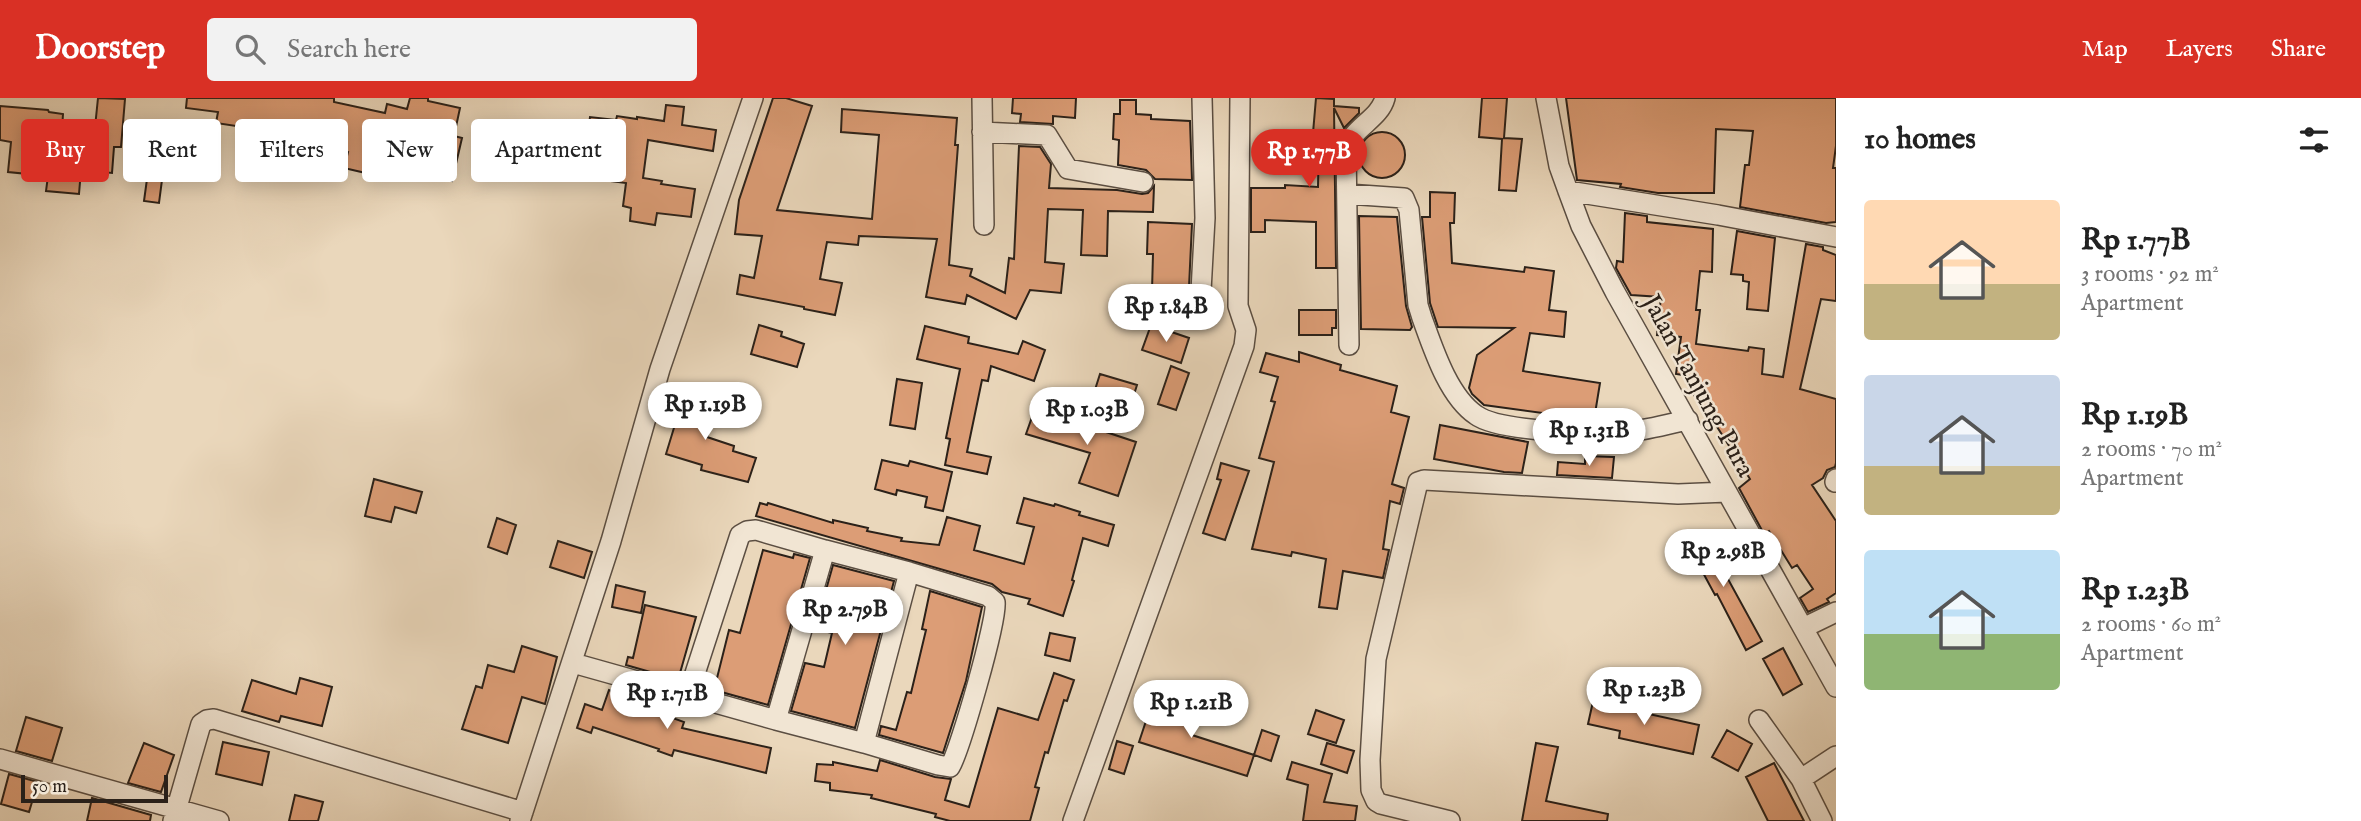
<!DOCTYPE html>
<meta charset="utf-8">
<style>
body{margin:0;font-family:"IM FELL English",serif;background:#f2f2f2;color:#222;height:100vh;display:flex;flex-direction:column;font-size:26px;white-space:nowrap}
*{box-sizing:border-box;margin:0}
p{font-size:23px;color:#767676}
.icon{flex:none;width:38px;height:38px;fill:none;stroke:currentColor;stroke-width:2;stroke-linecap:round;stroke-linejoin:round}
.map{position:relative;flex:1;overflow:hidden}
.panel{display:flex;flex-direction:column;background:#fff;width:525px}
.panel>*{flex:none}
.top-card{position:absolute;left:21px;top:21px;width:665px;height:63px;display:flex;gap:14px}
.scale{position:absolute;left:21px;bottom:18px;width:147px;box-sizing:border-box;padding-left:7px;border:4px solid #2b2119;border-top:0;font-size:19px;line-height:24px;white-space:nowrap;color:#2b2119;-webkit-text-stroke:5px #f1e5d3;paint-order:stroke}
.price{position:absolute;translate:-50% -60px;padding:0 16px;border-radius:24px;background:#fff;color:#222;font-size:23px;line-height:46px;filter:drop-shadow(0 2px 4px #0008)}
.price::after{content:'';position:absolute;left:50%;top:42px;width:21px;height:16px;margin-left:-10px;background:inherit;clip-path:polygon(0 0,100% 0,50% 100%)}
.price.on{background:#d93025;color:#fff}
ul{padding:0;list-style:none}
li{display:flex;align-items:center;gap:21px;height:175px;padding:0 28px}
li span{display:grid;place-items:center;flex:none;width:196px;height:140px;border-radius:7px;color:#555}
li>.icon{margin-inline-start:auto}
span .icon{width:84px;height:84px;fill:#fffc;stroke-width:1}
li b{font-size:30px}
h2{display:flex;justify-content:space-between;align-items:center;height:84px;padding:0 28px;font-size:30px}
.pill{padding:0 24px;border-radius:7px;background:#fff;box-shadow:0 4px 18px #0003;font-size:24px;line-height:63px}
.pill.on{background:#d93025;color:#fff}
header{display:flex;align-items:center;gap:42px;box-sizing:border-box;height:98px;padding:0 35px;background:#d93025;color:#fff}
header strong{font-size:33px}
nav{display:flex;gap:38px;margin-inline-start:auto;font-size:24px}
.search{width:490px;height:63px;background:#f2f2f2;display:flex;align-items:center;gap:18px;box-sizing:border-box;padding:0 24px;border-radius:7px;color:#767676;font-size:26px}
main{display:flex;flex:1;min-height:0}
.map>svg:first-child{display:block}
.building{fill:#dc9d76;stroke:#2b2119;stroke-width:2}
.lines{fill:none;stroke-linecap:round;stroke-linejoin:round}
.minor-casing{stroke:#5b4e42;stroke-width:22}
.minor{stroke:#f1e5d3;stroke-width:19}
.labels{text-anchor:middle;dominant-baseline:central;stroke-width:5;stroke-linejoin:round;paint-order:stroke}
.street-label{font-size:26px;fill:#2b2119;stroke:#f1e5d3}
</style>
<header>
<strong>Doorstep</strong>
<div class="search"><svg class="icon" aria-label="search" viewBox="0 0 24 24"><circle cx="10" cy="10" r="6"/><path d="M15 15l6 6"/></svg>Search here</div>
<nav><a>Map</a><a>Layers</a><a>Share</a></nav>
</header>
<main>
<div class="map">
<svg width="1836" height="723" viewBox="0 0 1836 723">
<rect width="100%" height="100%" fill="#ead7bb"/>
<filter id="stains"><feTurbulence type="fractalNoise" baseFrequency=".00286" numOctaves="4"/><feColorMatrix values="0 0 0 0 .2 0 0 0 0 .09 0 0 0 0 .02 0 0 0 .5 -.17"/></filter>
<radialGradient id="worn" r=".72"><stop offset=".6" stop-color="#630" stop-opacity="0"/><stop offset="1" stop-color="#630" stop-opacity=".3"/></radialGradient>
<path class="building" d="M98,0L125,1L121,49H114L112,75L81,72L79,96L46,93L48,78L8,74L11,44L0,42V8L48,12L49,14L63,16L61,47L93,49Z
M187,0H334V4L385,15L387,6L407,11L410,0H428V3L460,10L454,38L462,40L452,83L373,62L370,76L344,70L348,54L310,49V39L216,25L218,14L186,10Z
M773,0H786L812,8L777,112L872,121L879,37L841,34L842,11L957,20L955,47H958L949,167L972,171L970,178L1005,195L1009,160L1014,161L1019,48L1040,49L1051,66L1049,90L1117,92L1142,96L1148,95L1154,88L1153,114L1108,113L1107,158L1081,157L1083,112L1048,111L1045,164L1064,166L1061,195L1030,192L1016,221L967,197L965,206L926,199L937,141L859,138L858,147L827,144L820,181L842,185L835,217L804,211V209L737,196L740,177L754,180L762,138L735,136L739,102Z
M1013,0H1076L1075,20L1053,18V26L1020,24L1021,16L1012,15Z
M1316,0L1334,1V8L1359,10V15L1344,30L1334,10L1336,170H1316V124L1265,122V134H1251V90H1285V87L1318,89L1319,35H1313Z
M1482,0H1507L1504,40L1522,41L1516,93L1499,92L1502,41L1479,39Z
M1566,0H1836V48L1833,70H1836V124L1826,125L1740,109L1745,67H1749L1753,33L1716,31L1714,95H1658L1620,89L1621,86L1577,82Z
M1120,2H1136V16L1151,17V21L1190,23L1192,82L1155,81L1146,72L1118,67L1119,42L1113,41L1114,16H1120Z
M666,7L684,9L682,27L716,32L713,53L648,42L643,80L662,83L661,86L695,91L691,119L657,115L655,127L630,123L631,110L623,108L626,85L594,81L596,71L572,68L576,40L587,42L590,19L616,22L617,18L637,21V19L664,23Z
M160,34L181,37L178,58L157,55Z
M1359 57a23 23 0 1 1 46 0a23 23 0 1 1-46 0Z
M147,81L162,82L159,105L144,103Z
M1430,94L1455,95L1454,125H1450L1452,165L1524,174L1525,169L1554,173L1549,212L1566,214L1564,239L1530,235L1523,273L1600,285L1594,322L1484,307L1472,296L1469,290L1477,257L1514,230L1438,229L1430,205L1422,119H1430Z
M1625,115L1647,118V124L1713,131L1712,174L1700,173L1696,212H1700L1696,246L1748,253L1749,249L1764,251L1762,276L1783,279L1806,146L1823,149V152L1836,157V203L1821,201L1800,291L1836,301V365L1835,369L1827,372L1823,380L1812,387L1836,423V495L1827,501L1829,504L1808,514L1800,500L1813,491L1797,467L1792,470L1769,433L1764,436L1739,390L1750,381L1707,313L1704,315L1683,277L1676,276L1681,239L1657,237L1661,199L1631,197L1616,170L1617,163L1623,164Z
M1359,118L1397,119L1406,208L1412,229L1410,232L1361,231Z
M1148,124L1192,126L1189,189L1167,188V193H1152L1153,156H1147Z
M1737,133L1775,140L1768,213L1747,211L1749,184L1743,183V177L1731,176Z
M1299,212H1336V230H1332V237H1299Z
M759,227L782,234L781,238L804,246L797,269L751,256Z
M1151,227L1189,240L1181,265L1142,252Z
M925,228L969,239L968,245L1018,256L1023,243L1045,252L1034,283L991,268L988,283L982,282L967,354L991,359L987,376L945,367L950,341L946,340L960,271L917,261Z
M1299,254L1341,267L1340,272L1397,288L1391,314L1409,319L1392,386L1404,390L1400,406L1390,403L1383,451L1389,452L1383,480L1343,473L1337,511L1319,509L1326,461L1292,454L1291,458L1252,451L1274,364L1259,360L1275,304L1271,303L1278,279L1260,274L1266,255L1299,264Z
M1171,268L1189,275L1176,312L1158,306Z
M1100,276L1137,287L1130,309L1093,298Z
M897,281L922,285L915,331L890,327Z
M681,297L716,308L707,339L734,348L733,353L756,360L748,384L701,372L702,367L666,356L677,320L674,319Z
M1036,308L1072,320L1073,317L1095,325L1094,330L1136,344L1118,398L1079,385L1090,355L1026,336Z
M1440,327L1528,344L1522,375L1504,374L1434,361Z
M1585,358L1614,359L1612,380L1557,377L1558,364L1585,366Z
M882,362L908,368L910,363L952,374L943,413L925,409L927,399L897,392L896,397L875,391Z
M1221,365L1249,373L1225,442L1203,435L1221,382L1217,381Z
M374,381L422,394L416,415L395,409L391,424L365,418Z
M1024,400L1054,408L1055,406L1080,414L1079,417L1114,427L1108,448L1083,440L1072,482L1074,483L1063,518L1028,506L1030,501L1002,494L992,486L756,418L760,405L767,407L768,405L833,425V422L868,430L867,433L902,440L901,443L939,447L947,419L980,428L974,452L1024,466L1034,429L1017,425Z
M497,420L516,427L507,456L488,449Z
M1709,436L1722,459L1717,461L1762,543L1746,552L1717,496L1715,497L1701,471L1698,472L1685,450Z
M558,443L592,454L584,480L550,469Z
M763,452L793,460L794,456L810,460L768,607L714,592L729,532L740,535Z
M833,467L894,483L855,630L791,613L805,565L824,569L832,535L815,531Z
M616,487L645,494L641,515L612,509Z
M930,493L982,509L966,583L943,655L879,637L881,628L896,632L907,594L911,595L926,532L922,531Z
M645,507L696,519L678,582L626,567L628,559L633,560Z
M1050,535L1075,540L1070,563L1045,557Z
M522,548L557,559L545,606L522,599L508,645L462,631L476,588L482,590L488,567L514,574Z
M1783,550L1802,586L1783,597L1763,561Z
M1054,575L1074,582L1067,603L1064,602L1048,655L1045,654L1035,689L1039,690L1030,723H950L935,719L936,716L871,700L872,697L830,692V685L815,683L817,666L833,667V664L877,673L880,662L935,679L951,681L945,702L969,709L998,610L1038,622Z
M300,580L332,589L322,628L281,618L279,624L242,613L252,582L296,596Z
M621,591L671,605L667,618L684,624L682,630L771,650L766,675L674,652L672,658L658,653L659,651L593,629L591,635L577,630L585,606L602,612L609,592L620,596Z
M1594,599L1618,604L1617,609L1699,627L1693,656L1619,640L1620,633L1588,626Z
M1163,602L1200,615L1192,637L1254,657L1247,678L1139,644L1146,623L1155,626Z
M1316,612L1344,622L1336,645L1308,636Z
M26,619L62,630L52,663L16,653Z
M1262,632L1279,638L1271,663L1254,657Z
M1727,632L1752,646L1738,673L1712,659Z
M1117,643L1133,648L1124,676L1109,671Z
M223,644L269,654L262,687L216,676Z
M144,645L174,657L161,694L128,685Z
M1327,645L1354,653L1347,675L1321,666Z
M1536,645L1558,649L1546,703L1608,716L1607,723H1522Z
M1292,664L1332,676L1324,704L1357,708L1355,723H1303L1308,687L1287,681Z
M1774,665L1804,723H1768L1746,679Z
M9,676L38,684L29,714L1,706Z
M295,697L323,704L318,723H289Z
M92,700L151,717L150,723H87Z"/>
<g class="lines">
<g class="minor-casing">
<path id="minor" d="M982,0L984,127
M1546,0L1559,68L1568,93L1581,128L1615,194L1836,589
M982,34L1047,37L1068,71L1143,84
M1568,93L1718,117L1836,139
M1347,96L1404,100L1409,112L1418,207L1422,220C1433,250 1448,298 1476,317C1499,334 1594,336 1624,334C1645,333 1667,326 1688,322
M1201,193L1205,120L1202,0
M1349,247L1346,52C1352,29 1379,22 1385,0
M1835,384L1836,381
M1803,530L1836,514
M573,565L776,622L825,452L756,432L747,433L740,437L688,597
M776,622L864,645L909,474L825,452
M1759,622L1801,681L1822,723
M864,645L938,667L950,669C960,652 998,520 995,504L988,498L909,474
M0,661L219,723
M1801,681L1836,658
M173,723L201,626L207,622L214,621L523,714
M520,723L611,443L660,271L753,0
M1073,723L1244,248L1246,232L1238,208L1240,0
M1450,723L1381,706L1376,703L1371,692L1370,662L1376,561L1418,384L1424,382L1678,396L1727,394"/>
</g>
<use href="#minor" class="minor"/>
</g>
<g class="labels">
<g class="street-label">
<text transform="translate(1698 288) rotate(61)">Jalan Tanjung Pura</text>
</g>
</g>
<rect width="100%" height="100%" filter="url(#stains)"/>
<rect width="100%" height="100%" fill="url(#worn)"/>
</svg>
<div class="scale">50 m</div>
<b class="price on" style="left:1309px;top:91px">Rp 1.77B</b>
<b class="price" style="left:1166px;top:246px">Rp 1.84B</b>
<b class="price" style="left:705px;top:344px">Rp 1.19B</b>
<b class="price" style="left:1087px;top:349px">Rp 1.03B</b>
<b class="price" style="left:1589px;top:370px">Rp 1.31B</b>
<b class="price" style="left:1723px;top:491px">Rp 2.98B</b>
<b class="price" style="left:845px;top:549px">Rp 2.79B</b>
<b class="price" style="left:1644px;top:629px">Rp 1.23B</b>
<b class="price" style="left:667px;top:633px">Rp 1.71B</b>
<b class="price" style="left:1191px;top:642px">Rp 1.21B</b>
<div class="top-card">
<a class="pill on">Buy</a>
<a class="pill">Rent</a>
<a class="pill">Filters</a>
<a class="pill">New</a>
<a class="pill">Apartment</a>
</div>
</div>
<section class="panel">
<h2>10 homes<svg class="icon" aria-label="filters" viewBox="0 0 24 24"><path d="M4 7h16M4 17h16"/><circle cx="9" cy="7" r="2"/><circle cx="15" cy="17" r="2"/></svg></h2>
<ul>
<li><span style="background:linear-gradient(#ffd9b3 60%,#c2b280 0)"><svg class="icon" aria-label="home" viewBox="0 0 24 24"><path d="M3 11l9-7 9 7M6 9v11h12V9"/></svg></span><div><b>Rp 1.77B</b><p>3 rooms · 92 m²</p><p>Apartment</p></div></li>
<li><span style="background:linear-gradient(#c9d6e8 65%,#c2b280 0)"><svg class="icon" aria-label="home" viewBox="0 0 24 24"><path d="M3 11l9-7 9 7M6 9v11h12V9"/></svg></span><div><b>Rp 1.19B</b><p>2 rooms · 70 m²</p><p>Apartment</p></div></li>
<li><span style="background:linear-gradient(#bfe0f5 60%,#8fb573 0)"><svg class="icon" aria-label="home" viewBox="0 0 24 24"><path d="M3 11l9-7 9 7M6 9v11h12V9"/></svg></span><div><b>Rp 1.23B</b><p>2 rooms · 60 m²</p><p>Apartment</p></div></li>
</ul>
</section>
</main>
